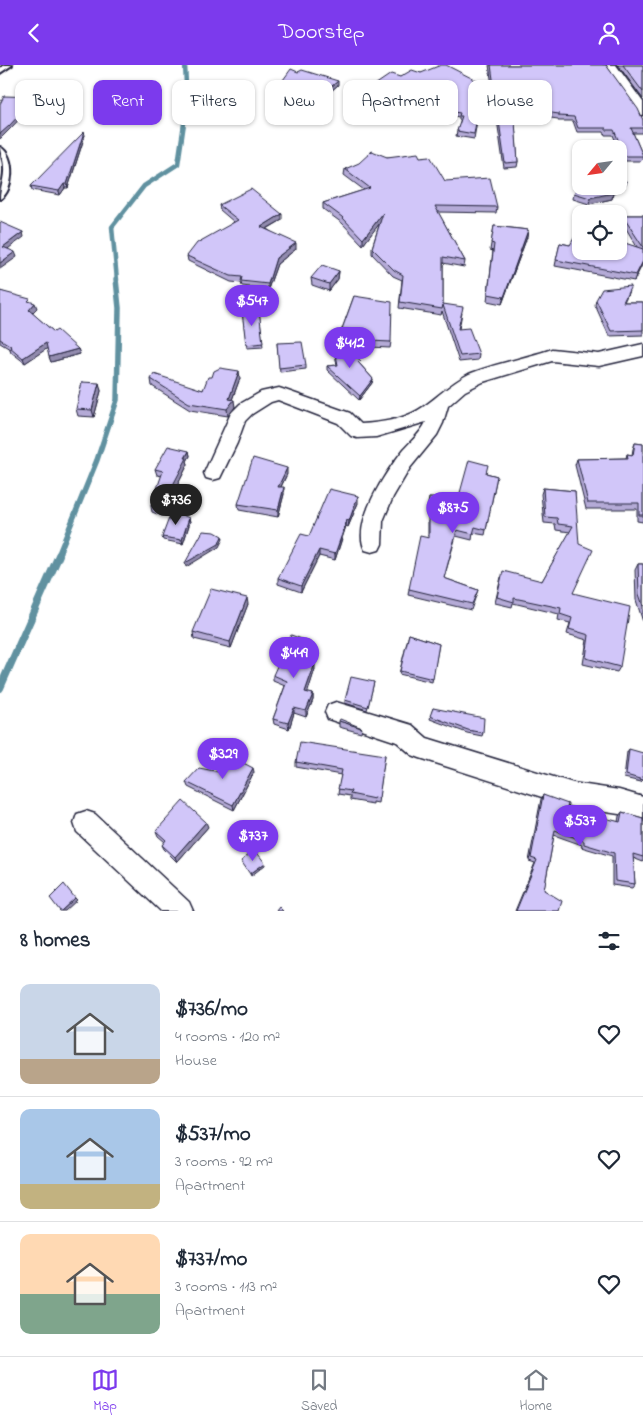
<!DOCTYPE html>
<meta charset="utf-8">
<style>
body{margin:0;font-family:"Indie Flower",sans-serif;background:#f2f2f3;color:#1f2937;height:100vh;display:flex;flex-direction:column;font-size:19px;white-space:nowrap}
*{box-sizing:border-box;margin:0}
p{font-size:16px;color:#747a83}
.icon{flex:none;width:28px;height:28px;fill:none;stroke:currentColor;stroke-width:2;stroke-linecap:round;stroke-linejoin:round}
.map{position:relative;height:846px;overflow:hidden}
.panel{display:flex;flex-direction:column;background:#fff;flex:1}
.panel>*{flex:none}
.top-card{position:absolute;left:15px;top:15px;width:614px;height:45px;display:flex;gap:10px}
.needle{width:32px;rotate:241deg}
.fabs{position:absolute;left:572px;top:75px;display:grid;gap:10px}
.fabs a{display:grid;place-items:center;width:55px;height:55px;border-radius:10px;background:#fff;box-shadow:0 1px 4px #0004;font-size:25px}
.price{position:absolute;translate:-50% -42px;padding:0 11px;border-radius:18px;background:#7c3aed;color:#fff;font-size:16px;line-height:32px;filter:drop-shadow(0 1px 2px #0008)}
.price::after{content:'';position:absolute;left:50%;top:30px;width:15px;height:11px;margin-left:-8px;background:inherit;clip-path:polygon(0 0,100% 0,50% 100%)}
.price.current{background:#222;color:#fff}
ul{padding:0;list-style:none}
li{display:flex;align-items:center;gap:15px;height:125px;padding:0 20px}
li+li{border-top:1px solid #e0e1e3}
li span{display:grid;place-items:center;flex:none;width:140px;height:100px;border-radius:10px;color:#555}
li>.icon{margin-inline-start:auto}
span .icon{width:60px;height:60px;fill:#fffc;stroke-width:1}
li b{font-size:21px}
h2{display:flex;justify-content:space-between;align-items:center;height:60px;padding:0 20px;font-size:21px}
.pill{padding:0 18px;border-radius:10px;background:#fff;box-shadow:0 1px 4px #0004;font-size:18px;line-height:45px}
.pill.current{background:#7c3aed;color:#fff}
header{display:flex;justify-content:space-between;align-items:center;height:65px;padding:0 20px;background:#7c3aed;color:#fff;font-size:22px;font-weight:600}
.menu{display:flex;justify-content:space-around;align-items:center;height:70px;border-top:1px solid #e0e1e3;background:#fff;font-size:14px;color:#747a83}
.menu a{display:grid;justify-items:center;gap:2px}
.menu .current{color:#7c3aed}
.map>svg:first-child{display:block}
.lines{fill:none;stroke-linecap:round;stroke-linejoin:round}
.stream-far2{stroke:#6091a0;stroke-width:4.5}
.stream-far1{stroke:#6091a0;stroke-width:5.5}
.stream{stroke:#6091a0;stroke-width:8}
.service-casing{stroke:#22223b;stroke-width:4}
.minor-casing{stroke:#22223b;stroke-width:3}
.service{fill:#fff;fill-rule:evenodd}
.minor{fill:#fff;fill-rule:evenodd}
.wall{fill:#b4aad6;stroke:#22223b}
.shaded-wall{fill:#928bae;stroke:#22223b}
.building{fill:#d1c6f9;stroke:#22223b}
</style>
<header><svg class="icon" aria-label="back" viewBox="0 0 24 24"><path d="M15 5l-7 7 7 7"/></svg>Doorstep<svg class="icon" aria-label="person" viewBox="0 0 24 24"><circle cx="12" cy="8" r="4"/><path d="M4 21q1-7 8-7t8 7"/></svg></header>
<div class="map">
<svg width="643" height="846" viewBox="0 0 643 846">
<rect width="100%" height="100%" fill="#fff"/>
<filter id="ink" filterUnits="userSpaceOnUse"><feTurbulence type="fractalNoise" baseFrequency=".02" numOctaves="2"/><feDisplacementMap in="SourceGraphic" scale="10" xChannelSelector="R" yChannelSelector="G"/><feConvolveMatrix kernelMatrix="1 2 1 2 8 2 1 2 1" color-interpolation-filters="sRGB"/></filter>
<g filter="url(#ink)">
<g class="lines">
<path class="stream-far2" d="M117,215L112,162L144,121L178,99L187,38L185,0"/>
<path class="stream-far1" d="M58,491L97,395L117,335L119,243L116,214"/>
<path class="stream" d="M0,623L59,490"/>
<g class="service-casing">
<path id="service" d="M5,0H12L0,8V3Z
M0,82C16,90 14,127 0,134C0,123 5,113 4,102C4,94 0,89 0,82Z"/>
</g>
<g class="minor-casing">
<path id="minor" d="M604,0H616L643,37V50L639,49Z
M643,279V291L599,301L552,296L483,317L465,326L448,341L443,358L437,370L410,403L393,432L383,456L382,479L379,485L372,487L365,485C351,458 387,405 404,384C412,375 421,368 426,357L376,372L357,373L351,371L338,358L278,335L271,337L252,349L245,356L237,378L220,413L213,415L206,413L204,408L231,348L240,339L261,327L279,323L285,325L350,348L361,359C382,358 406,354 423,342C439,331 451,318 469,309C493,299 521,294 546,286L552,284L599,289Z
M336,637L412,660L427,673L573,718L619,725L643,732V756L619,749L573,742L420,693L412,690L397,677L328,654L325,647L328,640Z
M86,746L95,749L189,837L193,846H161L77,767L74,758L77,749Z"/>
</g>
<use href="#service" class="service"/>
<use href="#minor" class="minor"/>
</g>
<path class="wall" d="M489,0H606L643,55V68H633L643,91L641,96H624L613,70H605L604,67H577L573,56H558V54L514,48L518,97L517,102L504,103Z
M618,0H643V34Z
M298,7L338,20L310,44L270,37V33Z
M421,8L483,19L474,74L456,71L457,66L461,56L459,55V52L410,43L411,39L412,37L369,29V24L400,12Z
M85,70L68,123H65L60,130L32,125L31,121Z
M387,92H420L445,116L497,142L496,148L438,147L465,196L464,202L443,198V239L462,248L459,264L479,289L478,295L459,297L442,246L441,250L399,243L402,215L393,211L372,189V183L380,157L363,180L342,158L323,144V138L364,125L344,110L345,104Z
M626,116L624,122L613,128L612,134L589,139L573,134L574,128Z
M219,140L282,155L267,164L296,184L277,199L268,224L242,221L241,218L231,217L188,196L187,191L234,157L220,145Z
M622,150H643V198L634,216L555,201L560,178L570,180L581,169L637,182L621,155Z
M494,161L528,165L527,172L502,239L487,236L493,186L490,185Z
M339,206L338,214L329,226L312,220L311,213Z
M0,226L31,237L37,243L32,248L54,267L78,284L80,289L51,297L47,283L25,298L11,287L10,284L0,278Z
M629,226L624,237H643V270L609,271L595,240L596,235Z
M354,231L391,277L390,283L348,281V275L355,270H342V264Z
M259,245L263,282L247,283L242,246Z
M332,270L360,299L373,314L372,318L359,335L327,305V301L337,300L332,273Z
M277,278L306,300V304L280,307Z
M212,312L240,313L232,335L235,342L228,351L190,345L152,321L151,314L203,325Z
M99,318L101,326L94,352L78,351L76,344Z
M635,378L643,379V457L637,456V444H586L575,400L577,394L626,393L627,389L632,390L633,384Z
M189,386L190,391L187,396L188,399L162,451L152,447L151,441L162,411L157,410L155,404Z
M486,408L497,411L485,470L473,468L472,475L456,471L444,513L478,525L471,545L408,530L409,524L428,473V439L429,433L458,435Z
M287,409L281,422L284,429L278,452L239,445L238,439Z
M543,423L575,426L573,528L620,602L617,607L583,599L587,575L567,569L570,558L558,555L559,549L513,538L512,542L495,538L501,512L542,516L570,467L556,465L555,459L544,458L541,429Z
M358,438L348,462L346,461L335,495L319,491L301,527L278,519V513L309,471Z
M189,453L190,457L183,479L163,475L162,472Z
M638,499H643V557L636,535L635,505Z
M248,539L231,583L194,574L193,567Z
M409,569L439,579L432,617L399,609Z
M310,583L304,594L315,604L307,628L313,629V635L306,652L294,648L289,664L274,659L273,654L285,621L273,616V610Z
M374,617L367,645L345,638V635Z
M433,643L483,668L482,671L467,668L430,654Z
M339,656L362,663L361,668L339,662Z
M629,684L643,715L641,717L624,713L627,687Z
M385,690L378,738L373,737V739L350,735V731L338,729L341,710L296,702V697Z
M254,707L234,745L188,722L186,717Z
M543,730L567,743L618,757L619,751L622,747L643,753V797L633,793L635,819L632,823L612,820V791L581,782L582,780L554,770L544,825L559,846H515L535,798L529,796L541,734Z
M208,762L177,797L164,784L162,780L165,777L158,771L156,766Z"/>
<path class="shaded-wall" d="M338,16V20L310,44L309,40Z
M36,32L37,36L10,64L0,74V69Z
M84,67L85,70L68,123L67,119Z
M626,116L624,122L613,128L612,134L589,139L590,133L616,121H619V120Z
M64,119L65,123L60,130L59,126Z
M383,148V154L363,180V174Z
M282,149V155L261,167V162Z
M528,165L527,172L502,239L504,232Z
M23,167L24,172L5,186L3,182Z
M296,178V184L277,199L268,224V219L276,193Z
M15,187L17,192L0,204V198Z
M643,196V198L634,216L636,210Z
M339,206L338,214L329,226V219Z
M35,238L37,243L30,250L29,245Z
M46,278L48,283L25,298L23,293Z
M78,284L80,289L51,297L49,292Z
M239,306L240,313L230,340L234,335L235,342L228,351L227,344L229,334Z
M373,314L372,318L359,335L360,331Z
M99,318L101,326L94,352L92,345Z
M189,386L190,391L187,396L188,399L162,451L160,445Z
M287,403V409L278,428V422Z
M284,422V429L278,452V445Z
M358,431V438L348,462L349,456Z
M189,453L190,457L183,479L182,475Z
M347,455L346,461L335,495V489Z
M222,471L223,474L219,482L186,502L185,498Z
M319,485V491L301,527V521Z
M247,533L248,539L231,583L230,577Z
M310,577V583L301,599V593Z
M315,598V604L306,633L305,627Z
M313,629V635L306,652V646Z
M294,643V648L289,664L288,658Z
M253,703L254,707L234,745L233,740Z
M206,757L208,762L177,797L175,792Z
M265,798V800L251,811L250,809Z
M75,833L77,835L65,846H61Z"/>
<path class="building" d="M441,0H446L483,19L474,69L457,66L462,51H459L460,48L411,39L415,33L369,24L391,9L400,12L412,5L421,8Z
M491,0H606L638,44L643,55V63H631L643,91H625L614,65H606V63H578L574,52L559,51V49L514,43L518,97L505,98Z
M623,0H643V27Z
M291,4L298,7L302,5L338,16L309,40L270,33Z
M4,31L36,32L9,61L0,69V39Z
M84,67L67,119H64L59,126L31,121Z
M372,86L387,92L418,88L420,92L430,91L445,116L490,113L497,142L435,141L465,196L443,192V239L463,242L458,264L469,263L479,289L460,291L443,240L442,244L400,237L403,210L394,205L372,183L383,148L363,174L342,152L323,138L370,123L345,104L359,98Z
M619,112L626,116L619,120Z
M581,117V121H616L610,124L613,128L590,133L574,128Z
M251,124L282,149L261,162L296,178L276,193L268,219L241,216L242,212L231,211L187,191L197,178L238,155L219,140Z
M622,150H643V182Z
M0,157L23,167L3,182L15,187L0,198Z
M494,161L528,165L504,232L488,229L494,179L491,178Z
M577,168L581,169V186H619V176L643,184V196L636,210L556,195L560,178L570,180Z
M322,200L339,206L329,219L311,213Z
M631,221L623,237H643V265L611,266L596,235L602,224Z
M0,226L30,234L28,236L35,238L29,245L54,267L57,265L78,284L49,292L46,278L23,293L10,282L11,281L0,274Z
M354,231L392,237L391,277L348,275L361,265L342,264Z
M259,245L263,278L246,280L242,246Z
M332,270L361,296L358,297L373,314L360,331L327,301L338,300Z
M302,277L306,300L279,303L277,278Z
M220,303L239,306L229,334L234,335L227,344L189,338L151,314L154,309L203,325L208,312H212L214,306Z
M82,317L99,318L92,345L76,344Z
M635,378L643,379V450H639V438H588L577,394L628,393L627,389L633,390Z
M168,381L189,386L185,393H187L160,445L151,441L163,406L155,404Z
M253,393L287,403L278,422H284L278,445L238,439Z
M469,395L488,400L486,408L497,411L486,465L475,462L473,469L457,465L444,513L478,525L472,539L409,524L420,471L429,473V433L458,435Z
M543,423L575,426L579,479L593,485L573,528L630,542L620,602L586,593L589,570L569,564L572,553L560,549L561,543L514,533V537L497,532L503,506L542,516L573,461L558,459L557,453L545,452Z
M329,424L358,431L349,456L347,455L335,489L319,485L301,521L278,513L301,469L309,471Z
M172,445L189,453L182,475L162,472Z
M203,466L215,467L222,471L219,479L185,498Z
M638,499H643V541L639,529Z
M211,524L247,533L230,577L193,567Z
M409,569L439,579L433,614L400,606Z
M291,570L310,577L301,593L315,598L305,627L313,629L306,646L294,643L288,658L273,654L287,616L273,610Z
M351,612L374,617L368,642L345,635Z
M433,643L484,653L483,668L468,665L430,651Z
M340,654L362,663L339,656Z
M300,677L385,690L379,733L374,732V734L350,729L351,726L338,724L342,705L296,697Z
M629,684L643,688V715L626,710Z
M230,691L253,703L233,740L186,717L199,703L220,707Z
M543,730L568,739L567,743L620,757L622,747L643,753V792L633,789L635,819L615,816L614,788L584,779V776L555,765L544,825L562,836L559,846H516L537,795L531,793Z
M183,736L206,757L175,792L162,780L166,775L156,766Z
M255,785L265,798L250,809L241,796Z
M64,819L75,833L61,846H60L50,833Z
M279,842L283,846H276Z"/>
</g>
</svg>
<div class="fabs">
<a><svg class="needle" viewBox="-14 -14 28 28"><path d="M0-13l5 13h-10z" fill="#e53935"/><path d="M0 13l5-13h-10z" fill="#747a83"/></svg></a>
<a><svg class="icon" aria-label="locate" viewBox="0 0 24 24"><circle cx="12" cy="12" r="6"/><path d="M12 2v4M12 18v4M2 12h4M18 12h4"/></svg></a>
</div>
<b class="price" style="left:252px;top:262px">$547</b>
<b class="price" style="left:350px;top:304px">$412</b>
<b class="price current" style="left:176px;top:461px">$736</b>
<b class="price" style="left:453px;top:469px">$875</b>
<b class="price" style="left:294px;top:614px">$449</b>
<b class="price" style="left:223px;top:715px">$329</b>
<b class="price" style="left:580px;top:782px">$537</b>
<b class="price" style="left:253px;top:797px">$737</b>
<div class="top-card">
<a class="pill">Buy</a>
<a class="pill current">Rent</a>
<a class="pill">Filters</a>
<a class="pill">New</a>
<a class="pill">Apartment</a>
<a class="pill">House</a>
</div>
</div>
<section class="panel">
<h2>8 homes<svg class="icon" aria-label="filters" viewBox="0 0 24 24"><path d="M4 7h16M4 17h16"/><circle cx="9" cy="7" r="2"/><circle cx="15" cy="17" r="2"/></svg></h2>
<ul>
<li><span style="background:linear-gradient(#c9d6e8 75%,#b9a48a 0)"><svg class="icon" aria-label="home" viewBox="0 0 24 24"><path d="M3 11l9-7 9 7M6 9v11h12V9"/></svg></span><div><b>$736/mo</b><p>4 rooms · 120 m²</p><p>House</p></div><svg class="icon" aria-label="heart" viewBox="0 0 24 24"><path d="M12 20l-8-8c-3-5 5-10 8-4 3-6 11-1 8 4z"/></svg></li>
<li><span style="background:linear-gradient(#a9c7e8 75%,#c2b280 0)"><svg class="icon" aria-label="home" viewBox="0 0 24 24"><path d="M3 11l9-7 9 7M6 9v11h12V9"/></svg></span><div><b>$537/mo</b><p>3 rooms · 92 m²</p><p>Apartment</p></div><svg class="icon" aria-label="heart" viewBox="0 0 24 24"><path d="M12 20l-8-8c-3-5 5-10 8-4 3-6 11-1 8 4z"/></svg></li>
<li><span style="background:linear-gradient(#ffd9b3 60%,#7fa58c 0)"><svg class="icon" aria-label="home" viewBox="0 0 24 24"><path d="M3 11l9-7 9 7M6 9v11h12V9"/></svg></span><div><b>$737/mo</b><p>3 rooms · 113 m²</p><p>Apartment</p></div><svg class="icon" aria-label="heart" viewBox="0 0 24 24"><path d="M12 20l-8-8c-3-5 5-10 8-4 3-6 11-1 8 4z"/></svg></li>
</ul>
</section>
<nav class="menu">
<a class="current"><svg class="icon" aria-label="map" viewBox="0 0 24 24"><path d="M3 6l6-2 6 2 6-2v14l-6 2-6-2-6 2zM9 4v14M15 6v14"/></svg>Map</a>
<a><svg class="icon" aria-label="saved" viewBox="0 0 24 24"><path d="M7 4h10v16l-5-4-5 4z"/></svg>Saved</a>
<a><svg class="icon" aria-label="home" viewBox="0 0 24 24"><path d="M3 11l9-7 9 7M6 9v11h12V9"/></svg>Home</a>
</nav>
